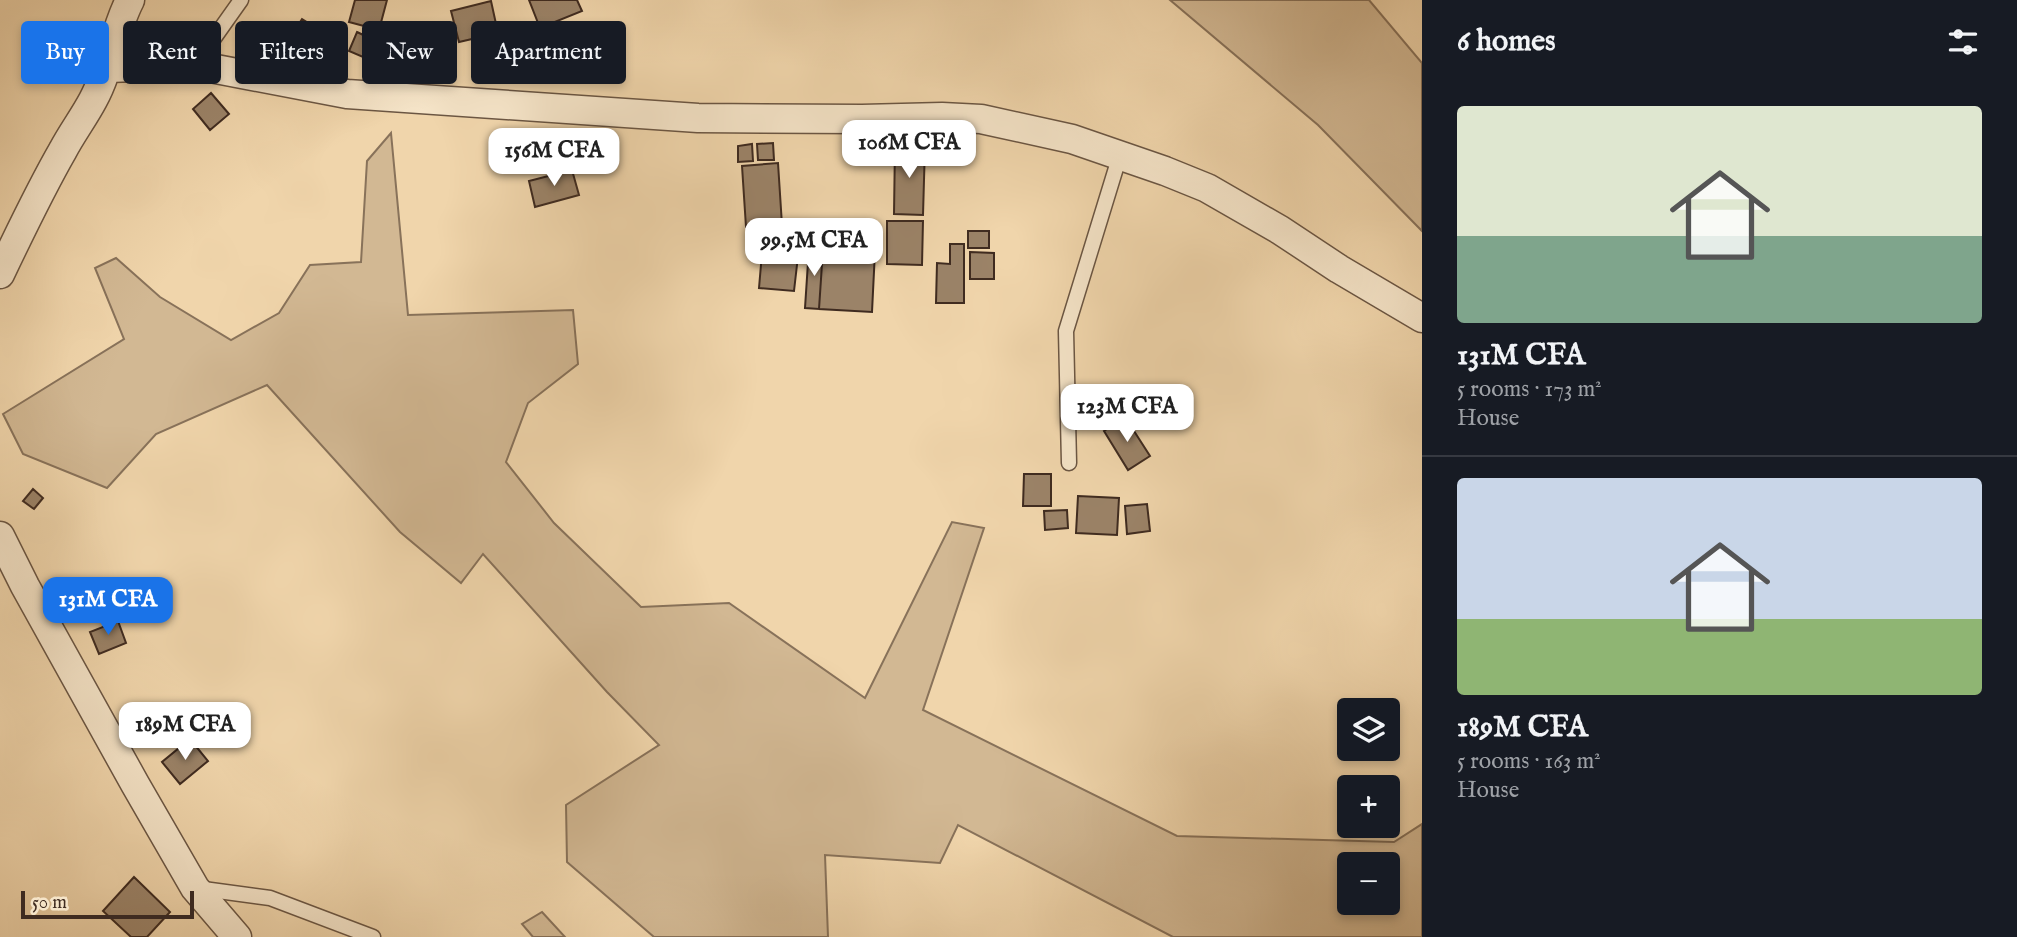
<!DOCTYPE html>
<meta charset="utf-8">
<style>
body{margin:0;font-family:"IM FELL English",serif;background:#20242c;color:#f1f3f6;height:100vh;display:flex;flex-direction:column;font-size:26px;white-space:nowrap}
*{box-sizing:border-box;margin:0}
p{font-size:23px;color:#9ea1a6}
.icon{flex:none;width:38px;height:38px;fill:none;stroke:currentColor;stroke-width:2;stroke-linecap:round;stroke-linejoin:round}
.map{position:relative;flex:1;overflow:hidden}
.drawer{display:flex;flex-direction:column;background:#171b24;width:595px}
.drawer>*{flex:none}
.guide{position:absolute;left:21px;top:21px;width:665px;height:63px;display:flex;gap:14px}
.fabs{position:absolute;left:1337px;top:698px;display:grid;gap:14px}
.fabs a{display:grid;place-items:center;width:63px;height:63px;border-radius:7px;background:#171b24;box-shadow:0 4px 10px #0003;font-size:35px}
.scale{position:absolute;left:21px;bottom:18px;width:173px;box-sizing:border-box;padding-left:7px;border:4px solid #3f2b20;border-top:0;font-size:19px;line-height:24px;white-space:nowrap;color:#3f2b20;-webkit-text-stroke:5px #f5e4c8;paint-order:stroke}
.price{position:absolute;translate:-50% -60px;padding:0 16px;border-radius:14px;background:#fff;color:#222;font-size:23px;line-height:46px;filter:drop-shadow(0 2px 4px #0008)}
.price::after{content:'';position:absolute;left:50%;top:42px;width:21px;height:16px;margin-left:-10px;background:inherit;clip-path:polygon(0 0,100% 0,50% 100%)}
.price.on{background:#1a73e8;color:#fff}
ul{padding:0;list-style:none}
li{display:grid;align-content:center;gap:14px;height:371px;padding:0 35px}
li+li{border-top:2px solid #363941}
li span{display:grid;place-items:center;height:217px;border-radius:7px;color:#555}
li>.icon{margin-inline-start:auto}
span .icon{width:126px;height:126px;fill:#fffc;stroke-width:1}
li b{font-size:30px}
h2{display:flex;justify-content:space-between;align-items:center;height:84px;padding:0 35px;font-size:30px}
.tag{padding:0 24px;border-radius:7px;background:#171b24;box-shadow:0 4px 10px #0003;font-size:24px;line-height:63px}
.tag.on{background:#1a73e8;color:#fff}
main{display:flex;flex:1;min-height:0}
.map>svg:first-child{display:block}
.green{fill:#d2b893;stroke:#88725a;stroke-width:2;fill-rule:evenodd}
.building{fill:#9b8368;stroke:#3f2b20;stroke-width:2}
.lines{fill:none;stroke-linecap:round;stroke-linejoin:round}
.lane-casing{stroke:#6b5643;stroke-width:17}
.street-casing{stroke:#6b5643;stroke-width:31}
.lane{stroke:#f5e4c8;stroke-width:14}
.street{stroke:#f5e4c8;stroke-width:28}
</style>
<main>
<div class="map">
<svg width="1422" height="937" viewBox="0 0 1422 937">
<rect width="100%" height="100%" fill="#f0d5ab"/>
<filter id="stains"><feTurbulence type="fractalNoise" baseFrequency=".00286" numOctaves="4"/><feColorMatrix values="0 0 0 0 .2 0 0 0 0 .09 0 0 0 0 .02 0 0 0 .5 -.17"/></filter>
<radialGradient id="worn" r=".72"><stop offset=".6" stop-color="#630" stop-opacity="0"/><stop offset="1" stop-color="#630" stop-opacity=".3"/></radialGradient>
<path class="green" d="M1170,0H1369L1422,63V231L1318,125Z
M391,133L408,315L573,310L578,364L528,403L506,462L554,523L641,607L729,603L865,698L952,522L984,528L923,710L1177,836L1394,842L1422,824V937H1173L958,825L940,863L825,855L828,937H654L567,862L566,805L659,745L607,692L483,554L461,583L400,532L267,385L156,434L107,488L23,454L3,414L124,339L95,268L116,258L160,297L231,340L279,313L310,265L361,262L367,161ZM1388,864V903H1349V864Z
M542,912L565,937H533L522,924Z"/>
<path class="building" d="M355,0H387L379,30L349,22Z
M529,0H577L582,11L540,28Z
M491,1L498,33L459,42L451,11Z
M302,19L328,35L317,53L291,36Z
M357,32L378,42L370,60L349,51Z
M511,35L516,54L498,58L494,39Z
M211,93L229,114L210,130L193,109Z
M773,143L774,160H758L757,144Z
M752,144L753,161L738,162V146Z
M895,145H925L923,215L894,214Z
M778,163L782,225L746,227L742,166Z
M572,170L579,195L535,207L529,181Z
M887,221H923L922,265L887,264Z
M968,231H989V248H968Z
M950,244H964V303H936L937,263L950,264Z
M809,247L823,249L819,309L805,308Z
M823,249L875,251L872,312L819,309Z
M970,252L994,253V279H970Z
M762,253L798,256L794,291L759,288Z
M1125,417L1150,456L1128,470L1104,431Z
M1024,474H1051V506H1023Z
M33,489L43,498L34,509L23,501Z
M1078,496L1119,498L1117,535L1076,533Z
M1147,504L1150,531L1127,534L1125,506Z
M1067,510L1068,528L1045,530L1044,511Z
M118,621L126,643L99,654L90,632Z
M190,739L208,761L180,784L162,762Z
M134,877L170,912L147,937H131L103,911Z"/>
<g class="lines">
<g class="lane-casing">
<path id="lane" d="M195,65L241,0
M1069,463L1066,331L1120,155
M196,888L270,898L373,937"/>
</g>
<g class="street-casing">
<path id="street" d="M108,68L195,65L347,94L698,118L862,119L942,117L981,119L1072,139L1165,171L1207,188L1280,230L1339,269L1422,318
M0,274C20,232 40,190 63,150C72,133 84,117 93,100C111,67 113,33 130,0
M0,536L25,586L135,784L195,888L237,937"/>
</g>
<use href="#lane" class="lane"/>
<use href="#street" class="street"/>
</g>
<rect width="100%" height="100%" filter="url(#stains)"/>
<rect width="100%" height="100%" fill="url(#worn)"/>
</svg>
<div class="fabs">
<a><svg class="icon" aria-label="layers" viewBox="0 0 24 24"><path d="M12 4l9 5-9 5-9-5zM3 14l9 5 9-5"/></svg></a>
<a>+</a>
<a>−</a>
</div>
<div class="scale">50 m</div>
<b class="price" style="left:909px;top:180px">106M CFA</b>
<b class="price" style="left:554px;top:188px">156M CFA</b>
<b class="price" style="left:814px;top:278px">99.5M CFA</b>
<b class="price" style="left:1127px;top:444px">123M CFA</b>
<b class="price on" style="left:108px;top:637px">131M CFA</b>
<b class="price" style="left:185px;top:762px">189M CFA</b>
<div class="guide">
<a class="tag on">Buy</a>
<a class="tag">Rent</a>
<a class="tag">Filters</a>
<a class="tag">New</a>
<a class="tag">Apartment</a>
</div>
</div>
<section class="drawer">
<h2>6 homes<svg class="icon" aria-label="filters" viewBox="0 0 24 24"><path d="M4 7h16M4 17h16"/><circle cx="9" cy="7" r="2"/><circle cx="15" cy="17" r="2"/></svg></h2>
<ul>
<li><span style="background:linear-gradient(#dfe7d0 60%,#7fa58c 0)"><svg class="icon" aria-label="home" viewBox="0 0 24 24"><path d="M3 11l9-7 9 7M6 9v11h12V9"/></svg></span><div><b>131M CFA</b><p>5 rooms · 173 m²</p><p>House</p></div></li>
<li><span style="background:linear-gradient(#c9d6e8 65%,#8fb573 0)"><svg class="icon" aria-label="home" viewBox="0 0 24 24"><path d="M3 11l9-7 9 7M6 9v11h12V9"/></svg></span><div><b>189M CFA</b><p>5 rooms · 163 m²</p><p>House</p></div></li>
</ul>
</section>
</main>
